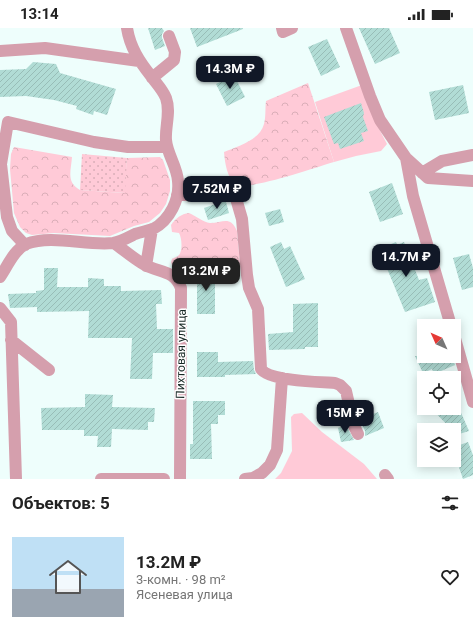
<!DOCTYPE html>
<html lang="ru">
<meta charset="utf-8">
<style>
body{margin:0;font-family:Roboto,sans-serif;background:#f6f6f6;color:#222;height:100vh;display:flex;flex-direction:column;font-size:15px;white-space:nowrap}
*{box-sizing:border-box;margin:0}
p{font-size:13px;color:#767676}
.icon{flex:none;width:22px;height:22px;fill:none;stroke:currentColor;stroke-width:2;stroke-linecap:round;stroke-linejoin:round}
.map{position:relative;height:451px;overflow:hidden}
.panel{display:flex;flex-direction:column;background:#fff;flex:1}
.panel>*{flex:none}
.needle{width:26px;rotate:315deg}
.tools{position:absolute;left:417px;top:291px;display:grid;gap:8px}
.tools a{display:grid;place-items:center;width:44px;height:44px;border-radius:0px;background:#fff;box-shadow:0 2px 10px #0003;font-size:20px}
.price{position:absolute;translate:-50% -34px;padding:0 9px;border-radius:8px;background:#111827;color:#fff;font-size:13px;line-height:26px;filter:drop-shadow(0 1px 2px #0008)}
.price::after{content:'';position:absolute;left:50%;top:24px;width:12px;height:9px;margin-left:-6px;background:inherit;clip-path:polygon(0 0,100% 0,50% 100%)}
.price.current{background:#222;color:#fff}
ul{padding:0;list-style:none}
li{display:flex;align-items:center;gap:12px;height:100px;padding:0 12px}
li+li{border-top:1px solid #e0e0e0}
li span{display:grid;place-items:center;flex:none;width:112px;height:80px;border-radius:0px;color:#555}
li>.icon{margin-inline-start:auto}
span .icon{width:48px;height:48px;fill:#fffc;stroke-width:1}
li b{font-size:17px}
h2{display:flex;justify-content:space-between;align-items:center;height:48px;padding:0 12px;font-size:17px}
.status{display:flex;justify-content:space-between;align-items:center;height:28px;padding:0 20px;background:#fff;direction:ltr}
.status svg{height:11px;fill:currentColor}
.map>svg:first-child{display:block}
.grass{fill:#ffcad7}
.forest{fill:url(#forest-crowns)}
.park{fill:url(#park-dots)}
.building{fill:url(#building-hatch)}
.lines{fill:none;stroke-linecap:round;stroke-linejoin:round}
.minor{stroke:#d59fad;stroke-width:12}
.labels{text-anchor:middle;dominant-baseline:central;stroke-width:3;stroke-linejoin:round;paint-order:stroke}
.street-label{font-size:12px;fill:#162724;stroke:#fff}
</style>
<div class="status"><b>13:14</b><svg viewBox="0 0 49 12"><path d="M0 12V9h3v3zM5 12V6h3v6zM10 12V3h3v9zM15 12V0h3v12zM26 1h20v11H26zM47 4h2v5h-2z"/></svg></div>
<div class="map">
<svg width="473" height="451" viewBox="0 0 473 451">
<defs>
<pattern id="forest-crowns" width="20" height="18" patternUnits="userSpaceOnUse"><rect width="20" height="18" fill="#ffcad7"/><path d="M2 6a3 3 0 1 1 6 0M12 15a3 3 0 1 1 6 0" fill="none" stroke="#daaeb8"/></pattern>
<pattern id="park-dots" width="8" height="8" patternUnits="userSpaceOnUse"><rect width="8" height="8" fill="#ffcad7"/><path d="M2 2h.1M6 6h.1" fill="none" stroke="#daaeb8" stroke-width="1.8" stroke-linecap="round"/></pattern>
<pattern id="building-hatch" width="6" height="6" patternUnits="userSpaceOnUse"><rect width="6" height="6" fill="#b1dcd5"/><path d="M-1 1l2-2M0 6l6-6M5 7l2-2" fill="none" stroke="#98bdb7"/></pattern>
</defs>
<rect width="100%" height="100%" fill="#eefefc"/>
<path class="grass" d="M362,57L375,93L387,116L381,123L356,128L334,134L315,74Z
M302,385L322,404L364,436L377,451H275L281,445L292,423L291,389L294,386Z"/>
<path class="forest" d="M308,55L334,134C317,139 248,163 235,157C227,148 225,136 224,124C238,118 260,112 264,96C266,89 265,81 266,73Z
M14,119L72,129C71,143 66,154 80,162L124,165L127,130L160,129L163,132L170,152V163L166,176L160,185L149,194L134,198L110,208L54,205L32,207L26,205L20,199L14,185L10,141L11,126Z
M189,185C196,188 203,194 210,195C223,195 230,187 237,203L240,237L188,235V242L172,237L171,234L172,231C173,230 177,229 178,228C183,224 182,210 179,205L172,204L171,197C176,190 181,186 189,185Z"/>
<path class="park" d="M82,126L127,130L125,165L80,162Z"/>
<path class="building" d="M148,0H162L164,3L162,6V10L165,18L155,22Z
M190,0H243V1L197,19Z
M359,0H389L400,25L375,36Z
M327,11L340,39L321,48L308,19Z
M33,34L56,36L60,45L116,61L107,87L94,83L93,87L76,81L77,78L54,72L26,68L0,69V42L26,41Z
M234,47L245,69L227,78L216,56Z
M463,57L469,85L435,92L429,64Z
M361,75L364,85L363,89L368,103L361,105L364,113L340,121L338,115L334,116L324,89Z
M392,155L403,186L380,194L369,164Z
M221,174H226L229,185L208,192L204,180Z
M280,181L284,194L269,198L265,185Z
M281,214L284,221L290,218L305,251L286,259L270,219Z
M396,214L397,217L404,214L419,252L427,250L435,274L405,284L379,221Z
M469,226L473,240V259L462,262L453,230Z
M44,240H58L57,259H88V250L104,251V258H121V263L161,262L162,276H156L157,301H173V325H153L152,351H130L132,310H88L89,283L37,284V279L10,280L8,266L36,265V263L44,262Z
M197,241H215V286H197Z
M318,275V319H305V321L269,322L268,306L293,304V276Z
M197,324H218V334L253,333L254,342L256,346L225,347V349H197Z
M415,328H452L455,337L434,346L432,341L423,345Z
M85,366L113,367L112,379L155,380L154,394H148V402L112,401L111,419H97L98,408H84V402H42L41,380L85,379Z
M193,373H225V387H218V396H211L212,431H190V416H193Z
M341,374L346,394L335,397L331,376Z
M431,380H459L469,403L456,407L454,404V402H452Z
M378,384L384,400L365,408V403L360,391Z
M346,397L354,412L341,414L338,400Z
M468,414L473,427V447L463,451L454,425V419Z"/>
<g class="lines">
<path class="minor" d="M282,0L283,4L292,0
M346,0L370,68L380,92L406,130L428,150L473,153
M0,23L45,20L139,33
M152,50L174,32L175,24L169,8
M406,130L413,168L451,298
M422,145L442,133L473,127
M177,167H235L242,191L247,247L249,260L258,281L261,341C269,353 320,354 335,355L340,357L346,363L354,398L358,406
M114,215C124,222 134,231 145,237C160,245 174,242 181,260L180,451
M25,217L12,203L7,189L1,136L8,94L94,114L128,119H167
M146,238L152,201
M0,249C7,239 14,222 26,216C52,206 86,218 113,215C120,214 129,209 135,206C141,204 147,203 153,201C170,192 180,171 178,153C177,138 167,126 166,112C165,98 171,84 166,70C163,62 156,55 151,48C139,33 130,19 127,0
M0,280L11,294L16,451
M454,307L473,374
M11,312L49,342
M385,447L388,451
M101,451H164
M245,451L253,450L262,445L270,437L277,422L282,350"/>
</g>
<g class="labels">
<g class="street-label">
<text transform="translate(181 326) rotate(-89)">Пихтовая улица</text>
</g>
</g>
</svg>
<div class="tools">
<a><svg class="needle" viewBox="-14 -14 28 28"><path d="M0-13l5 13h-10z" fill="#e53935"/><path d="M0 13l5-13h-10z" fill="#767676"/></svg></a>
<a><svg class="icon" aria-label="locate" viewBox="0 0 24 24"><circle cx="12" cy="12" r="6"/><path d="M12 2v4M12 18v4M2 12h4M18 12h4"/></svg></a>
<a><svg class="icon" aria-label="layers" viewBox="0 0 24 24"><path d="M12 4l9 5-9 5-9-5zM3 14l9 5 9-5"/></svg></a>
</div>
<b class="price" style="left:230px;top:62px">14.3M ₽</b>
<b class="price" style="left:217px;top:182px">7.52M ₽</b>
<b class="price" style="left:406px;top:250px">14.7M ₽</b>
<b class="price current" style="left:206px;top:264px">13.2M ₽</b>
<b class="price" style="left:345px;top:406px">15M ₽</b>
</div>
<section class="panel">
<h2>Объектов: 5<svg class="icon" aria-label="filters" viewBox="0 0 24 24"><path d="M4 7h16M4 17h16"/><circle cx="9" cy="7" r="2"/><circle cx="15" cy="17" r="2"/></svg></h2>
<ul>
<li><span style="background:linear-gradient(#bfe0f5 65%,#9aa5b1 0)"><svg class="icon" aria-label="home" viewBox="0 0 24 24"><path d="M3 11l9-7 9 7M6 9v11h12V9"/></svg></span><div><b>13.2M ₽</b><p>3-комн. · 98 m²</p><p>Ясеневая улица</p></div><svg class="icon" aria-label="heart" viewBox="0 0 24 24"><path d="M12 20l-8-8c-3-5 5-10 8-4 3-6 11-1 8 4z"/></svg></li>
</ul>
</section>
